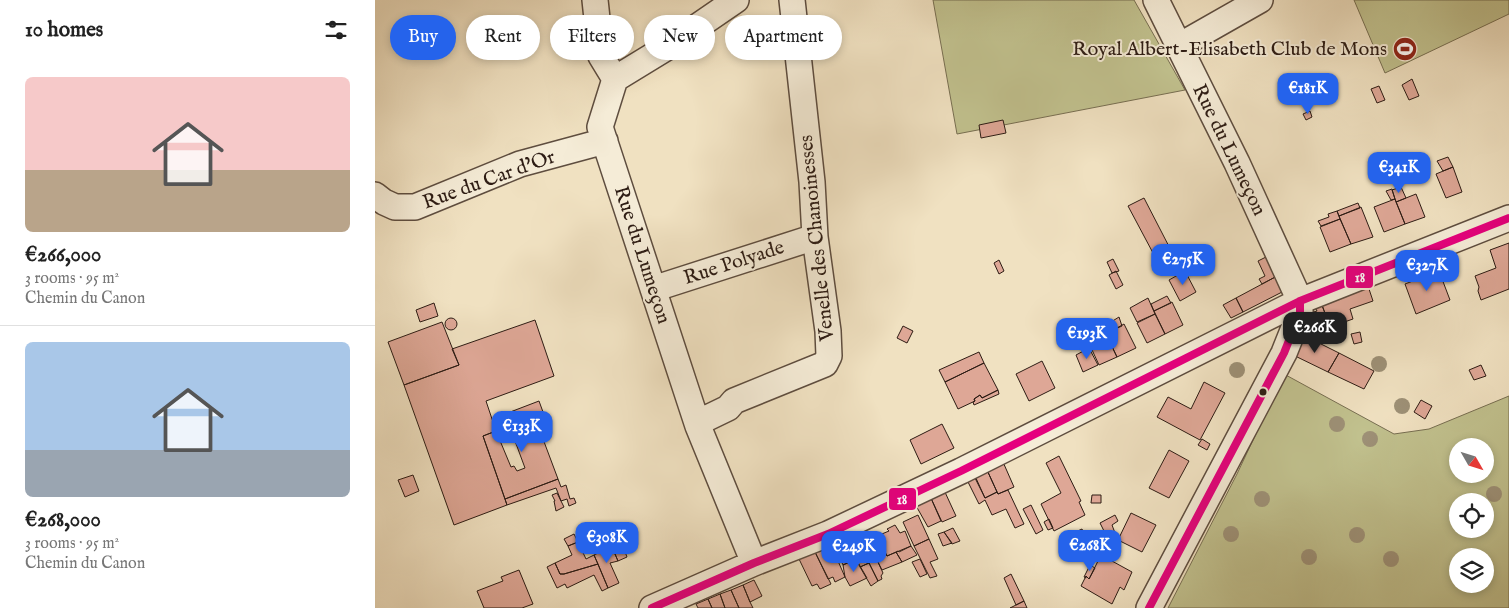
<!DOCTYPE html>
<meta charset="utf-8">
<style>
body{margin:0;font-family:"IM FELL English",serif;background:#f6f6f6;color:#222;height:100vh;display:flex;flex-direction:column;font-size:19px;white-space:nowrap}
*{box-sizing:border-box;margin:0}
p{font-size:16px;color:#767676}
.icon{flex:none;width:28px;height:28px;fill:none;stroke:currentColor;stroke-width:2;stroke-linecap:round;stroke-linejoin:round}
.map{position:relative;flex:1;overflow:hidden}
.details{display:flex;flex-direction:column;background:#fff;width:375px}
.details>*{flex:none}
.guide{position:absolute;left:15px;top:15px;width:475px;height:45px;display:flex;gap:10px}
.needle{width:32px;rotate:129deg}
.tools{position:absolute;left:1074px;top:438px;display:grid;gap:10px}
.tools a{display:grid;place-items:center;width:45px;height:45px;border-radius:50%;background:#fff;box-shadow:0 2px 8px #0003;font-size:25px}
.price{position:absolute;translate:-50% -42px;padding:0 11px;border-radius:10px;background:#2563eb;color:#fff;font-size:16px;line-height:32px;filter:drop-shadow(0 1px 2px #0008)}
.price::after{content:'';position:absolute;left:50%;top:30px;width:15px;height:11px;margin-left:-8px;background:inherit;clip-path:polygon(0 0,100% 0,50% 100%)}
.price.current{background:#222;color:#fff}
ul{padding:0;list-style:none}
li{display:grid;align-content:center;gap:10px;height:265px;padding:0 25px}
li+li{border-top:1px solid #e0e0e0}
li span{display:grid;place-items:center;height:155px;border-radius:8px;color:#555}
li>.icon{margin-inline-start:auto}
span .icon{width:90px;height:90px;fill:#fffc;stroke-width:1}
li b{font-size:21px}
h2{display:flex;justify-content:space-between;align-items:center;height:60px;padding:0 25px;font-size:21px}
.chip{padding:0 18px;border-radius:22px;background:#fff;box-shadow:0 2px 8px #0003;font-size:18px;line-height:45px}
.chip.current{background:#2563eb;color:#fff}
main{display:flex;flex:1;min-height:0}
.map>svg:first-child{display:block}
.green{fill:#c1c18e;stroke:#776e51;fill-rule:evenodd}
.building{fill:#dea796;stroke:#2d1c14}
.lines{fill:none;stroke-linecap:round;stroke-linejoin:round}
.minor-casing{stroke:#5e4d3f;stroke-width:28}
.minor{stroke:#f5ecd7;stroke-width:25}
.bus-1-casing{stroke:#f5ecd7;stroke-width:11}
.bus-1{stroke:#e5007d;stroke-width:8}
.tree{fill:#9d9076}
.bus-dot{fill:#2d1c14;stroke:#f5ecd7;stroke-width:2}
.labels{text-anchor:middle;dominant-baseline:central;stroke-width:4;stroke-linejoin:round;paint-order:stroke}
.poi-label{font-size:20px;fill:#2d1c14;stroke:#f5ecd7;text-anchor:end}
.street-label{font-size:20px;fill:#2d1c14;stroke:#f5ecd7}
.line-badge{stroke:#f5ecd7;stroke-width:2}
.badge-label{font-size:14px;text-anchor:middle;font-weight:bold;fill:#fff}
</style>
<main>
<section class="details">
<h2>10 homes<svg class="icon" aria-label="filters" viewBox="0 0 24 24"><path d="M4 7h16M4 17h16"/><circle cx="9" cy="7" r="2"/><circle cx="15" cy="17" r="2"/></svg></h2>
<ul>
<li><span style="background:linear-gradient(#f6c9c9 60%,#b9a48a 0)"><svg class="icon" aria-label="home" viewBox="0 0 24 24"><path d="M3 11l9-7 9 7M6 9v11h12V9"/></svg></span><div><b>€266,000</b><p>3 rooms · 95 m²</p><p>Chemin du Canon</p></div></li>
<li><span style="background:linear-gradient(#a9c7e8 70%,#9aa5b1 0)"><svg class="icon" aria-label="home" viewBox="0 0 24 24"><path d="M3 11l9-7 9 7M6 9v11h12V9"/></svg></span><div><b>€268,000</b><p>3 rooms · 95 m²</p><p>Chemin du Canon</p></div></li>
</ul>
</section>
<div class="map">
<svg width="1134" height="608" viewBox="0 0 1134 608">
<rect width="100%" height="100%" fill="#f0e1c1"/>
<filter id="stains"><feTurbulence type="fractalNoise" baseFrequency=".004" numOctaves="4"/><feColorMatrix values="0 0 0 0 .2 0 0 0 0 .09 0 0 0 0 .02 0 0 0 .5 -.17"/></filter>
<radialGradient id="worn" r=".72"><stop offset=".6" stop-color="#630" stop-opacity="0"/><stop offset="1" stop-color="#630" stop-opacity=".3"/></radialGradient>
<path class="green" d="M558,0H759L810,90L582,134Z
M979,0H1134V14L1010,73Z
M909,374L1019,434L1054,429L1134,396V608H793L862,474ZM1082,446H1110V474H1082ZM1082,501H1110V529H1082ZM1082,556H1110V584H1082Z"/>
<path class="building" d="M1037,79L1044,96L1034,100L1027,85Z
M1004,86L1010,100L1002,103L996,89Z
M935,111L937,117L931,120L928,114Z
M628,120L631,133L606,138L604,125Z
M1073,157L1078,167L1068,171L1062,161Z
M1078,167L1087,192L1071,198L1061,174Z
M1026,187L1031,198L1021,202L1017,190Z
M1017,189L1020,199L1016,200L1011,191Z
M1041,194L1050,217L1030,224L1021,202Z
M769,198L801,260L786,268L753,206Z
M1020,199L1030,224L1009,232L999,207Z
M983,203L985,208L964,216L962,211Z
M986,207L998,237L976,244L964,216Z
M962,211L965,219L946,226L943,221L954,217L953,214Z
M965,219L976,244L955,252L945,227Z
M1134,243V289L1106,300L1103,291L1104,287L1100,276L1121,268L1115,250Z
M893,256L904,275L887,284L884,279L890,276L883,261Z
M738,259L744,271L737,273L732,262Z
M624,260L629,271L624,274L619,263Z
M741,271L748,285L741,289L734,275Z
M810,271L821,292L805,301L794,280Z
M1064,271L1075,300L1041,314L1030,284Z
M904,275L911,290L868,312L861,298Z
M993,286L998,301L975,309L978,319L955,327L946,302Z
M792,296L796,303L779,311L776,304Z
M773,298L780,314L762,322L755,308Z
M861,298L868,312L856,318L848,305Z
M797,302L808,325L790,334L779,311Z
M59,303L63,316L45,322L41,310Z
M946,303L951,316L938,320L935,313L942,311L939,305Z
M780,314L790,334L772,343L762,323Z
M744,317L747,326L736,331L734,326L738,324L736,322Z
M70 324a6 6 0 1 1 12 0a6 6 0 1 1-12 0Z
M160,320L179,376L111,401L121,431L108,436L132,505L79,525L29,385L84,365L77,349Z
M67,322L84,365L29,385L13,342Z
M749,324L761,348L742,357L731,334Z
M528,326L538,331L532,343L522,338Z
M729,330L742,357L724,365L712,339Z
M985,332L987,342L979,344L976,334Z
M925,336L935,341L936,339L964,353L953,372L916,354Z
M714,348L723,365L708,372L701,355Z
M604,352L609,363L570,382L564,370Z
M964,353L999,371L989,389L953,372Z
M667,361L680,388L654,401L641,374Z
M609,363L623,390L607,398L605,395L599,399L600,401L583,409L570,382Z
M1106,365L1111,376L1099,380L1094,370Z
M829,382L850,393L825,440L782,417L793,397L816,409Z
M623,390L624,394L599,405L598,402L600,401L599,399L605,395L607,398Z
M1046,400L1057,406L1050,419L1039,412Z
M164,401L168,412L162,414L168,430L165,431L183,479L130,499L108,436L121,431L136,467L139,466L142,471L150,468L130,414Z
M567,424L579,448L546,464L535,440Z
M827,439L835,444L832,450L823,445Z
M794,450L814,461L794,498L774,488Z
M684,456L706,501L704,502L710,515L679,531L666,504L686,493L671,463Z
M628,462L639,487L623,494L612,470Z
M612,470L622,492L610,498L599,476Z
M38,475L44,491L30,497L23,480Z
M600,476L610,498L622,492L623,494L633,490L649,524L640,528L631,509L617,515L610,500L604,504L592,480Z
M183,479L186,487L191,485L195,499L199,498L201,503L194,506L192,499L186,501L181,488L132,505L130,499Z
M569,490L581,516L567,522L555,496Z
M182,493L189,507L181,511L179,501H180L177,495Z
M717,495H726V503H716Z
M555,496L566,521L553,527L540,504Z
M656,505L668,530L661,534L648,509Z
M756,513L781,525L767,552L743,540Z
M543,515L554,539L539,546L528,522Z
M740,515L743,521L737,525L740,533L732,537L725,523Z
M674,519L678,528L673,530L669,522Z
M520,525L525,533L530,531L536,546L512,556L502,536L514,531L512,529Z
M578,528L585,541L577,544L569,532Z
M707,529L710,536L696,542L694,535Z
M484,530L495,552L481,559L470,536Z
M569,532L577,543L568,546L563,534Z
M199,534L203,542L193,546L189,539Z
M244,536L252,557L243,561L234,540Z
M470,536L481,559L468,565L458,542Z
M502,536L512,556L521,552L527,562L507,570L501,558L498,560L491,543Z
M554,539L563,559L555,562L562,576L555,578L539,546Z
M234,540L243,561L235,563L244,583L233,588L219,555L229,550L226,543Z
M203,542L211,559L219,555L223,564L189,574H185L180,563L197,555L193,546Z
M456,545L470,577L460,582L458,577L453,579L440,552Z
M536,546L542,555L527,562L521,552L523,551L524,552Z
M440,552L456,584L445,589L442,584L437,586L424,559Z
M495,552L498,560L501,558L508,573L506,576L507,579L503,581L494,563L485,567L481,559Z
M726,555L757,572L749,590L745,587L737,604L706,586L711,576L714,579Z
M481,559L492,578L475,586L470,577L468,565Z
M545,559L552,574L545,577L537,562Z
M180,563L185,574H189L223,564L233,588L227,591L219,575L192,588L190,584L182,588L172,567Z
M494,563L503,581L496,586L485,567Z
M715,565L720,568L714,579L711,576V578L709,577Z
M144,570L158,604L147,608H109L102,591L128,581L126,577Z
M636,574L649,601L641,605L629,578Z
M379,580L387,596L375,602L368,585Z
M368,585L375,602L378,608H364L356,590Z
M356,590L364,608H350L345,594Z
M345,594L350,608H337L333,599Z
M333,599L337,608H323L321,604Z
M649,601L652,608H635Z"/>
<g class="lines">
<g class="minor-casing">
<path id="minor" d="M220,0L226,56L240,79
M361,0L294,46L240,79L225,127L323,426L379,563
M804,46L885,0
M0,195L9,202L20,207H40L145,164L230,141
M278,289L440,237
M322,423L353,408L359,401L450,364L454,356L453,331L440,237L437,182L417,0
M277,608L379,563L453,534L586,471L925,301L1134,218
M774,608L909,353L925,313V301L862,163L781,0"/>
</g>
<use href="#minor" class="minor"/>
<g class="bus-1-casing">
<path id="bus-1" d="M277,608L379,563L453,534L586,471L925,301L1134,218
M774,608L909,353L925,313V301"/>
</g>
<use href="#bus-1" class="bus-1"/>
</g>
<g class="tree">
<circle cx="1004" cy="364" r="8"/>
<circle cx="862" cy="370" r="8"/>
<circle cx="1027" cy="406" r="8"/>
<circle cx="962" cy="424" r="8"/>
<circle cx="995" cy="439" r="8"/>
<circle cx="1119" cy="494" r="8"/>
<circle cx="887" cy="499" r="8"/>
<circle cx="856" cy="534" r="8"/>
<circle cx="982" cy="535" r="8"/>
<circle cx="934" cy="557" r="8"/>
<circle cx="1016" cy="559" r="8"/>
</g>
<defs>
<g id="stadium-disc" transform="scale(1.25)"><circle r="9.5" fill="#8f2418" stroke="#f5ecd7"/><path d="M0-5a6.5 5 0 1 0 0 10a6.5 5 0 1 0 0-10ZM-3.5-1.8h7v3.6h-7Z" fill="#fff"/></g>
</defs>
<g fill-rule="evenodd">
<use href="#stadium-disc" x="1030" y="49"/>
</g>
<circle class="bus-dot" cx="888" cy="392" r="4.5"/>
<g class="labels">
<g class="poi-label">
<text x="1012" y="49">Royal Albert-Elisabeth Club de Mons</text>
</g>
<g class="street-label">
<text transform="translate(854 150) rotate(64)">Rue du Lumeçon</text>
<text transform="translate(114 180) rotate(-20)">Rue du Car d'Or</text>
<text transform="translate(442 238) rotate(-96)">Venelle des Chanoinesses</text>
<text transform="translate(267 255) rotate(72)">Rue du Lumeçon</text>
<text transform="translate(359 263) rotate(-18)">Rue Polyade</text>
</g>
</g>
<g class="line-badge">
<rect x="970" y="265" width="29" height="24" rx="5" fill="#e5007d"/>
<rect x="513" y="487" width="29" height="24" rx="5" fill="#e5007d"/>
</g>
<g class="badge-label">
<text x="985" y="282">18</text>
<text x="527" y="504">18</text>
</g>
<rect width="100%" height="100%" filter="url(#stains)"/>
<rect width="100%" height="100%" fill="url(#worn)"/>
</svg>
<div class="tools">
<a><svg class="needle" viewBox="-14 -14 28 28"><path d="M0-13l5 13h-10z" fill="#e53935"/><path d="M0 13l5-13h-10z" fill="#767676"/></svg></a>
<a><svg class="icon" aria-label="locate" viewBox="0 0 24 24"><circle cx="12" cy="12" r="6"/><path d="M12 2v4M12 18v4M2 12h4M18 12h4"/></svg></a>
<a><svg class="icon" aria-label="layers" viewBox="0 0 24 24"><path d="M12 4l9 5-9 5-9-5zM3 14l9 5 9-5"/></svg></a>
</div>
<b class="price" style="left:933px;top:115px">€181K</b>
<b class="price" style="left:1024px;top:194px">€341K</b>
<b class="price" style="left:808px;top:286px">€275K</b>
<b class="price" style="left:1052px;top:292px">€327K</b>
<b class="price current" style="left:940px;top:354px">€266K</b>
<b class="price" style="left:712px;top:360px">€193K</b>
<b class="price" style="left:147px;top:453px">€133K</b>
<b class="price" style="left:232px;top:564px">€308K</b>
<b class="price" style="left:715px;top:572px">€268K</b>
<b class="price" style="left:479px;top:573px">€249K</b>
<div class="guide">
<a class="chip current">Buy</a>
<a class="chip">Rent</a>
<a class="chip">Filters</a>
<a class="chip">New</a>
<a class="chip">Apartment</a>
</div>
</div>
</main>
